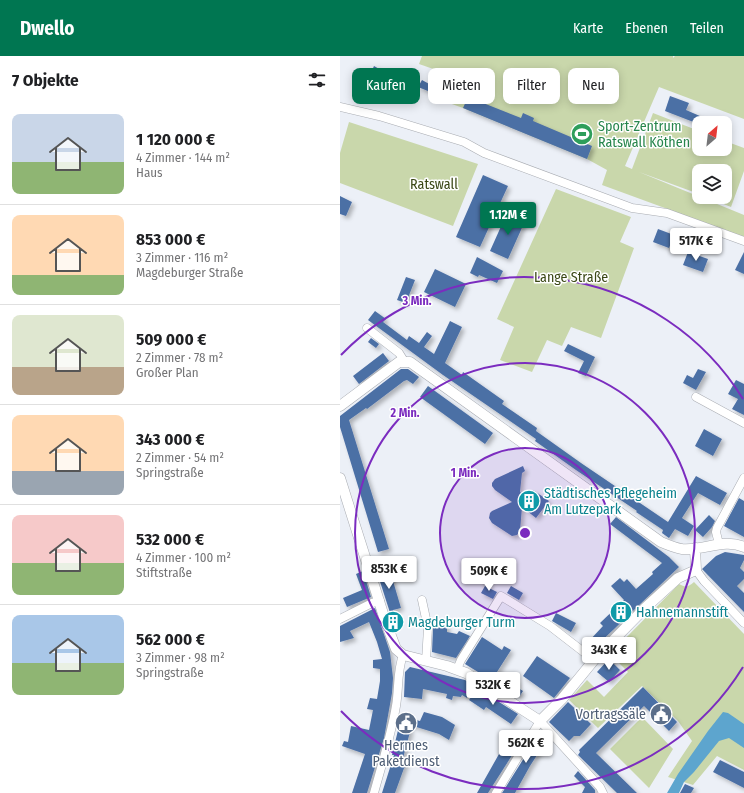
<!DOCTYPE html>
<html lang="de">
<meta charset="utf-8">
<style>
body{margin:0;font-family:"Fira Sans Condensed",sans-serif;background:#f2f2f2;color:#202124;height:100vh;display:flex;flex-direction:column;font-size:15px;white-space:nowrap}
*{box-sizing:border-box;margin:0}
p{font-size:13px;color:#757577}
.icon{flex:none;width:22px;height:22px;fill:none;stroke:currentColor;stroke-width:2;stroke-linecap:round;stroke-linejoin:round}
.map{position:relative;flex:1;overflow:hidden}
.sheet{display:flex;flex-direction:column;background:#fff;width:340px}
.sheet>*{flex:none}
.banner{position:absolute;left:12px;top:12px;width:332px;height:36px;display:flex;gap:8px}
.needle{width:26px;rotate:28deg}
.fabs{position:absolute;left:352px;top:60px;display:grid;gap:8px}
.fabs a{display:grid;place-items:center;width:40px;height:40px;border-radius:8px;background:#fff;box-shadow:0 2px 10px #0003;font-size:20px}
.price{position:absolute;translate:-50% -34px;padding:0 9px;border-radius:4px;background:#fff;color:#222;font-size:13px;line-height:26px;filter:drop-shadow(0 1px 2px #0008)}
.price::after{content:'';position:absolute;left:50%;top:24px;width:12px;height:9px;margin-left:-6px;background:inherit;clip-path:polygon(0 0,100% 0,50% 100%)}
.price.current{background:#007651;color:#fff}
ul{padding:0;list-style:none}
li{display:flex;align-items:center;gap:12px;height:100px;padding:0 12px}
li+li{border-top:1px solid #e0e0e0}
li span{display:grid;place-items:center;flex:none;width:112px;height:80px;border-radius:8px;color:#555}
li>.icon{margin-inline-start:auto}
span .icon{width:48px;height:48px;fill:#fffc;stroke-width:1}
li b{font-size:17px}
h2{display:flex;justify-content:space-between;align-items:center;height:48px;padding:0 12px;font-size:17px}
.chip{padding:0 14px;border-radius:8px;background:#fff;box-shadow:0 2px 10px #0003;font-size:14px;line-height:36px}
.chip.current{background:#007651;color:#fff}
header{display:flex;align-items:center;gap:24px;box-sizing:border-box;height:56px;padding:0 20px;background:#007651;color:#fff}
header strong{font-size:19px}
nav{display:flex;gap:22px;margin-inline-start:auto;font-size:14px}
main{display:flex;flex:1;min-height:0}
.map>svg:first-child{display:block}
.green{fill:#c9d7ab}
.water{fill:#5da5ce}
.building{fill:#4c6fa5;filter:url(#shadow)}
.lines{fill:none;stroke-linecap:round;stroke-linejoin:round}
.minor-casing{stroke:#a9acb2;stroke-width:9}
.major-casing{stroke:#a9acb2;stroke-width:11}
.minor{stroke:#fff;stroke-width:8}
.major{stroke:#fff;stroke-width:10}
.ring{fill:none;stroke:#7b2cbf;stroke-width:2}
.labels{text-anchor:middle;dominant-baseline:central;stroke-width:3;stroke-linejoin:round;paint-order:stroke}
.leisure-label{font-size:14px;fill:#27864d;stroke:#fff;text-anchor:start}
.park-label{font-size:14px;fill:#3a4715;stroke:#fff}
.culture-label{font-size:14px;fill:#0d838f;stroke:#fff;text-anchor:start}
.service-label{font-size:14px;fill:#4e5e75;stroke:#fff;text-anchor:end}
.centre{fill:#7b2cbf;stroke:#fff;stroke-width:2}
.ring-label{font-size:12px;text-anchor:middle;font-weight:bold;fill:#7b2cbf;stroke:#fff;stroke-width:3;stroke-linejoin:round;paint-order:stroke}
</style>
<header>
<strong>Dwello</strong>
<nav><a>Karte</a><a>Ebenen</a><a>Teilen</a></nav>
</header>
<main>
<section class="sheet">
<h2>7 Objekte<svg class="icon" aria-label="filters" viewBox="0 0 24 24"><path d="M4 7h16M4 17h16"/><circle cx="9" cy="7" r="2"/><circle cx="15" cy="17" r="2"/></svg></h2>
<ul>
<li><span style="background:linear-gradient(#c9d6e8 60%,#8fb573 0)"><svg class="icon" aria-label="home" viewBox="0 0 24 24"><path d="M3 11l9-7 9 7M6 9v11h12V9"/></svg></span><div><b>1 120 000 €</b><p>4 Zimmer · 144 m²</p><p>Haus</p></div></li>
<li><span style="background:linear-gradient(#ffd9b3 75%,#8fb573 0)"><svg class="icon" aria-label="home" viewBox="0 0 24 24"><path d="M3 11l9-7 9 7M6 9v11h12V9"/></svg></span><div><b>853 000 €</b><p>3 Zimmer · 116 m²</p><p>Magdeburger Straße</p></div></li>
<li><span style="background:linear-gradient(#dfe7d0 65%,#b9a48a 0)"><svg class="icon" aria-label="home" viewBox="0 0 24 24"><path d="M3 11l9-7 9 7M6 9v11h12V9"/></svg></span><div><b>509 000 €</b><p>2 Zimmer · 78 m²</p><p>Großer Plan</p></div></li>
<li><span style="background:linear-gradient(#ffd9b3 70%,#9aa5b1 0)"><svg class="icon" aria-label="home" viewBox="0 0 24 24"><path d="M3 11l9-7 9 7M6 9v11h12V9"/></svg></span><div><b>343 000 €</b><p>2 Zimmer · 54 m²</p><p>Springstraße</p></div></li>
<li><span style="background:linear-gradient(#f6c9c9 60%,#8fb573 0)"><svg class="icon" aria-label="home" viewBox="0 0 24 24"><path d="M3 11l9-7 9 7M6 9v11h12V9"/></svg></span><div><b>532 000 €</b><p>4 Zimmer · 100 m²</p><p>Stiftstraße</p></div></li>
<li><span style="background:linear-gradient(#a9c7e8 60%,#8fb573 0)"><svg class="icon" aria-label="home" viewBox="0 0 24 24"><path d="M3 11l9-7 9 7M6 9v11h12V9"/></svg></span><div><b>562 000 €</b><p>3 Zimmer · 98 m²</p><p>Springstraße</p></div></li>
</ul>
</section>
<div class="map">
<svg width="404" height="737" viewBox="0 0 404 737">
<defs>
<filter id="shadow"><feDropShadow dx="3" dy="3" stdDeviation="2" flood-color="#0004"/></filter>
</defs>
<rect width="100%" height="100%" fill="#ecf0f7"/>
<path class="green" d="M82,0H333V2L335,0H404V63L319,31L285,110L292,113L313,57L359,75V93H385V85L404,92V115L391,151L366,141H385V115H359V138L299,116L404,159V181L262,129L267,114L247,103L123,52L95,42L99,15L79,8Z
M9,66L138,108L113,170L0,127V97Z
M216,133L291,161L280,186L294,192L261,282L231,271L222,290L207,284L192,316L160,304L174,271L157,263Z
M354,526L404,578V714L377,700L353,729L328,721L352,685L338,665L302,630L258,672L229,644L247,624L264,641L288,616L270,598L339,528C346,532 348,531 354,526Z
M302,661L333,693L309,732L270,693Z"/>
<path class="water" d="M383,656L388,657L404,668V692L389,682L379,685L354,716L344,726L339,737H327L338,718L368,675Z"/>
<path class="building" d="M34,10L48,18L43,28L29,21Z
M82,24L91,29L88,35L78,31Z
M330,40L349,47L346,54L376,67H356L325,55Z
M128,41L181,62L183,57L194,62L193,65L252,90L247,103L123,52Z
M143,119L168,130L140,191L116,181Z
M0,140L12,146L6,160L0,158Z
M167,157L185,165L168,203L150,195Z
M318,173L334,179L329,192L313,186Z
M348,196L368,203L363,216L343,209Z
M404,196V218L395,214Z
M137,201L163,215L157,227L139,219L138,221L130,217Z
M95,213L126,228L115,251L84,236Z
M66,221L75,224L66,247L57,244Z
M35,255L46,263L43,266L67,284L69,280L79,287L87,276L92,280L84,291L94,298L110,265L122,271L105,307L122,319L123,316L164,345L162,348L197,372L196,375L241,407L328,466L356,420L387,437L380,449L358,437L342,462L354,470L348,480L335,473L329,482L322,477L323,474L296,456L297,455L236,414L195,385L196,383L103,319L28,264Z
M31,282L39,288L36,292L28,286Z
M228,288L255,301L246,320L238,317L244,305L224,295Z
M43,297L49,305L19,328L13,320Z
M61,313H68L79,321L73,328L67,324L64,325L27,353L26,352L9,364L49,493L38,496L0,371V360Z
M358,313L366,316L356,334L343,327L347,319L353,322Z
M396,324L404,328V359L392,353L398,343L388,338Z
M88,330L153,377L145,388L80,341Z
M364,373L382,383L373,400L355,390Z
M183,410L185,415L182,417L180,436L188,441L193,434L209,445L196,462L182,451L180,475L177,479L172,480L152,467L149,462L150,457L152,455L172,446L155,434L152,430V427L155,423Z
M399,442L404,445V481L384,470Z
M369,459L375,465L372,471L363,481L355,474Z
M276,461L329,501L339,511L251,595L242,588L245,583L248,586L263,570L260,567L284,544L271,530L280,522L284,526L287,523L296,533L313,518L312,516L322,507L270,468Z
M385,496L404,499V504L400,512L404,516V523L397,530L404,537V556L362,513L376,500Z
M48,508L61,552L53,554L56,565L53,566L36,513Z
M23,515L31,541L7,551L3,542L22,534L16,518Z
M145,530L157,536L153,543L141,537Z
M171,530L183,537L179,544L167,537Z
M35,552L50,596L53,622L52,637L44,682L27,737H12L25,698L2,690L4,685L8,686L11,670L29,674L33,654L27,653L30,642L37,643L40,625V613L33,612V604L42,603L37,586L29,566L10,575L14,582L0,586V570Z
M216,557L236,567L231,576L212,565Z
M92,566L107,569V576L117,578L119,575L130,580L116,602L92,596L93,572Z
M142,581L162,594L164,590L171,594L157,616L166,622L168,620L178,626L175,630L183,635L179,641L125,608Z
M197,600L230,622L214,642L183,620Z
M269,603L280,614L269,626L257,616Z
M70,611L125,624L130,627L127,642L122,639L121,641L113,640L112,644L106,642L107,638L83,633L82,643L64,641L65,616Z
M303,631L337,666L329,675L304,650L256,697L297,737H277L238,699L240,696L239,694Z
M137,632L178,658L171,668L146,651L144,654L129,644Z
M228,646L251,668L240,680H234L229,685L209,666Z
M84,656L102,661L115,669L109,684L99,678L70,669V676L63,702L67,704L55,737H42L54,699H52L60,666H62L63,661L80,665Z
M172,675L183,682L148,737H137Z
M201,675L208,682L190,710L175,737H162Z
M380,704L404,716V732L373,716Z
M238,715L255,734V737H242L245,731L234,720Z
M345,728L354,732L351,737H340Z"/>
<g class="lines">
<g class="minor-casing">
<path id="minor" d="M0,51L39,60L124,86L144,97L292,152L327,157L404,185
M27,272L59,297L64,305
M356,341L404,367
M379,488L376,476L377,472L404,422
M356,514L364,525L404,567
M82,544L88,572L86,605
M0,563L32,547L40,545
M117,613L121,604L161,540L210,570L254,604
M34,737C42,708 51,680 56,650C59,633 57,615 63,599
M156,737L200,665L260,731L263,737"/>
</g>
<g class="major-casing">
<path id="major" d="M0,350L59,306H70L321,486C328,489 335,492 342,493C364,495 384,482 404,491
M0,422L45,564L56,593L63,599L107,610L126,617L200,665L222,643L254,604L305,552L338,522L356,514L355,492"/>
</g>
<use href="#minor" class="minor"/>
<use href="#major" class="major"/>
</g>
<circle cx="185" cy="477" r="85" fill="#7b2cbf" fill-opacity=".12"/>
<g class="ring">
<circle cx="185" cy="477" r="85"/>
<circle cx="185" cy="477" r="170"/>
<path d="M403 611A256 256 0 0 1 1 655M1 299A256 256 0 0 1 403 343"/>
</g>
<defs>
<g id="stadium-disc" transform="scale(1.15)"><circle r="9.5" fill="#2e9e5b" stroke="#fff"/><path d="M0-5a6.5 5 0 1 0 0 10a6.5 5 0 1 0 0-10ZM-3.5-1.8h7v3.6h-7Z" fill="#fff"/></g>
<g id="building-disc" transform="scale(1.15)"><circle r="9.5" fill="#0f9aa8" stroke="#fff"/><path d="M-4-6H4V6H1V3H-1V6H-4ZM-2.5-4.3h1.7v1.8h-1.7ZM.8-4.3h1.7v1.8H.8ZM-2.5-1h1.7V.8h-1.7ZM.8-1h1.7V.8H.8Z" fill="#fff"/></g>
<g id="civic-disc" transform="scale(1.15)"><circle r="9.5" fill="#5c6f8a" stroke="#fff"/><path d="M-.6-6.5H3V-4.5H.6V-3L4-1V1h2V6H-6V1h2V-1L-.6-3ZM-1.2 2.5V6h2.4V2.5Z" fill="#fff"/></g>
</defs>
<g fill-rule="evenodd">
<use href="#stadium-disc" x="242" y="78"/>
<use href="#building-disc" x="189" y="445"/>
<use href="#building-disc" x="281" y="556"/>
<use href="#building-disc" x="53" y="566"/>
<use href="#civic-disc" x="321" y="658"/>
<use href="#civic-disc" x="66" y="667"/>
</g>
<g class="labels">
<g class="leisure-label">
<text x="258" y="70">Sport-Zentrum<tspan x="258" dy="16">Ratswall Köthen</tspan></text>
</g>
<g class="park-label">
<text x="94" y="128">Ratswall</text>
<text x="231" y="221">Lange Straße</text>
</g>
<g class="culture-label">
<text x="204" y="437">Städtisches Pflegeheim<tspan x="204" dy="16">Am Lutzepark</tspan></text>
<text x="296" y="556">Hahnemannstift</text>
<text x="68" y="566">Magdeburger Turm</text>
</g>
<g class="service-label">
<text x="306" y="658">Vortragssäle</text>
<text x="66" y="689" text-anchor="middle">Hermes<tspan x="66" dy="16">Paketdienst</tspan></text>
</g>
</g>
<circle cx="185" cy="477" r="6" class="centre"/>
<g class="ring-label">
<text x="77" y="249">3 Min.</text>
<text x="65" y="361">2 Min.</text>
<text x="125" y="421">1 Min.</text>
</g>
</svg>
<div class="fabs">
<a><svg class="needle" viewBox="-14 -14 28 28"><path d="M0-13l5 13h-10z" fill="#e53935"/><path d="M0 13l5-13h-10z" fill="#757577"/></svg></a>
<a><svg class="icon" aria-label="layers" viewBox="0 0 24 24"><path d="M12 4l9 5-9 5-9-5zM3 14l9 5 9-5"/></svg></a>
</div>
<b class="price current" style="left:168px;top:180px">1.12M €</b>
<b class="price" style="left:356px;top:206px">517K €</b>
<b class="price" style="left:49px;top:534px">853K €</b>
<b class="price" style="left:149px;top:536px">509K €</b>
<b class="price" style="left:269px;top:615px">343K €</b>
<b class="price" style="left:153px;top:650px">532K €</b>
<b class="price" style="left:186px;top:708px">562K €</b>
<div class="banner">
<a class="chip current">Kaufen</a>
<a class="chip">Mieten</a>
<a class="chip">Filter</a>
<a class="chip">Neu</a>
</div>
</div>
</main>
